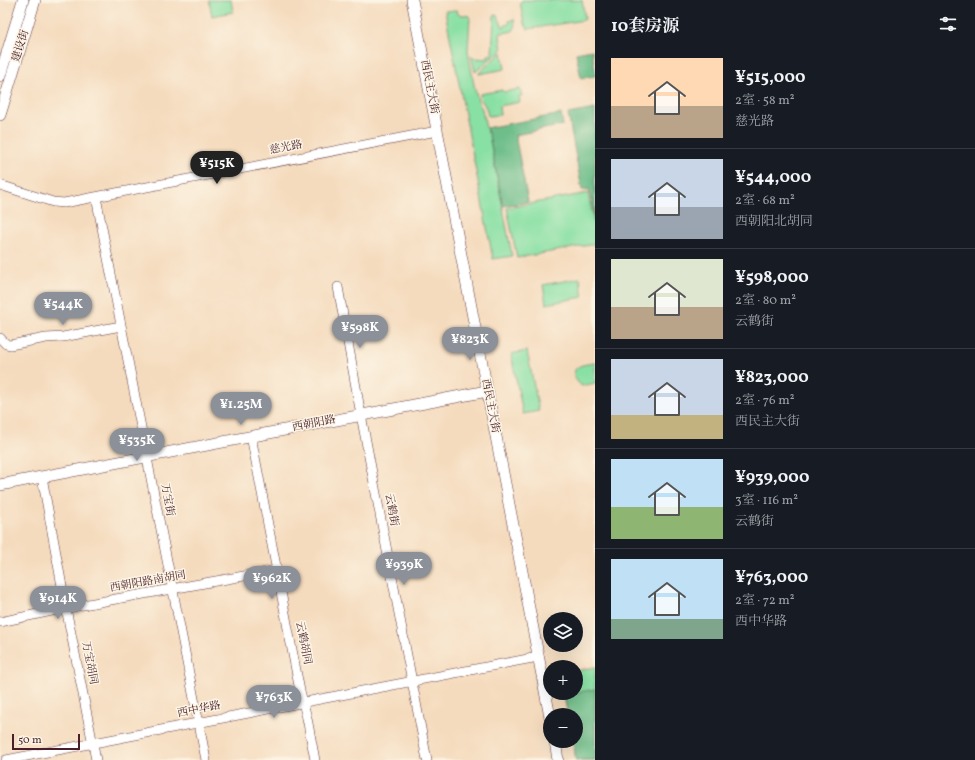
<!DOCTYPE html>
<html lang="zh">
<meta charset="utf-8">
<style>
body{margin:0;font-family:Vollkorn,"Noto Serif SC",serif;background:#20242c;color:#f1f3f6;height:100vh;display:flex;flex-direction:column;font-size:15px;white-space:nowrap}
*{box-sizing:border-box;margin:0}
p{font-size:13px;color:#9ea1a6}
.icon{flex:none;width:22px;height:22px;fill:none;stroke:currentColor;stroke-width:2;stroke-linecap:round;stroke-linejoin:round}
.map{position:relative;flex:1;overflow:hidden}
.panel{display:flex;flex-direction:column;background:#171b24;width:380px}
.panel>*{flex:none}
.fabs{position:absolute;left:543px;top:612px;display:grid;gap:8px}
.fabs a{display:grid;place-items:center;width:40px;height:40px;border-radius:50%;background:#171b24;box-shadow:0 4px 16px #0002;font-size:20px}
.scale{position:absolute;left:12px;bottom:10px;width:68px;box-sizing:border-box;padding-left:4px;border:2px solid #4a1f2b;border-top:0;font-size:11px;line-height:14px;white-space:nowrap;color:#4a1f2b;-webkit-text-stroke:3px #fcf5e5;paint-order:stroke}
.price{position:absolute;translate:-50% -34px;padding:0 9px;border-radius:14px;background:#8c9099;color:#fff;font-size:13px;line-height:26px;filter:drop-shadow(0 1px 2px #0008)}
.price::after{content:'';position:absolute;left:50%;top:24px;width:12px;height:9px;margin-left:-6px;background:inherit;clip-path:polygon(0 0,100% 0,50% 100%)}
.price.on{background:#222;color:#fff}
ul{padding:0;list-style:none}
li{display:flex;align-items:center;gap:12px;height:100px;padding:0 16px}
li+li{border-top:1px solid #363941}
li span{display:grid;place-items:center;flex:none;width:112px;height:80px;border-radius:0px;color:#555}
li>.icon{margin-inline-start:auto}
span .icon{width:48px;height:48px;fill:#fffc;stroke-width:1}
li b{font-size:17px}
h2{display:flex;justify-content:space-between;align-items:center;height:48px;padding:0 16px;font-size:17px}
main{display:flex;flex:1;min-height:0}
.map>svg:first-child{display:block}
.green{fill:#89e0a4;stroke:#6a8068}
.forest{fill:#6ebe8a;stroke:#5c6e5a}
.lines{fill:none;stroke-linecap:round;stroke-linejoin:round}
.minor-casing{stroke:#643b41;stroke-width:10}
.major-casing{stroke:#643b41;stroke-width:12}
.minor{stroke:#fff;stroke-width:9}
.major{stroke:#fff;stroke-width:11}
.labels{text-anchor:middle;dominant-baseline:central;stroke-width:3;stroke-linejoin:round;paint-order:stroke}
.street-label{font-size:11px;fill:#4a1f2b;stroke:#fcf5e5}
</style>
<main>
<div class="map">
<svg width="595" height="760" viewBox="0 0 595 760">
<rect width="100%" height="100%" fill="#fcf5e5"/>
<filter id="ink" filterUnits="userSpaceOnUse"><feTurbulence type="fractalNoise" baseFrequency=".025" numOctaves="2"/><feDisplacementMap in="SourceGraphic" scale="8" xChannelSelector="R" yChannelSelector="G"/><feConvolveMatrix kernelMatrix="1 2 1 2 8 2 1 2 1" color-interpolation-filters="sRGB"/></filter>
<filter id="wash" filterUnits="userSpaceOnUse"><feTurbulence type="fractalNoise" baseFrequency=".012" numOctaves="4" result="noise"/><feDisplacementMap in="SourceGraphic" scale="16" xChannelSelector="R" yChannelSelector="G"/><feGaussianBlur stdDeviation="0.9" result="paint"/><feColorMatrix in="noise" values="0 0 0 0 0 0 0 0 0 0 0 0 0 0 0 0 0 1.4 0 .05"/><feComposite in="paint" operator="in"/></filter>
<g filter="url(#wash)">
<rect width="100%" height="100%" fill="#f5dbbe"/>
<path class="green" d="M209,0H231L233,12L212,16Z
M522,0H582L585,19L584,20L528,29L524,23L520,3Z
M457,10L458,14L470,16L468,51L474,85L479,104L482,109L486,128L489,135L512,256L493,259L445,11Z
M497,15L503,27L510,23L509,21L514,19C516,33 514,31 501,33L500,36L502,50L475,72L471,55L474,58L488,59V55H492L494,16Z
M502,52L505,69L479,74V73Z
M520,89L522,96H519L520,102L499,106L500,115L488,116C487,113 487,109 485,106C483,102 480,100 480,94L502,90L504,92Z
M588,193L595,228V244L517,258L507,208Z
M580,278L583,297L546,304L543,285Z
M527,351L539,411L523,414L511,354Z
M595,363V383L582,386C576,382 570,372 578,367C582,364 590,364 595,363Z
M595,667V760H576L573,741H576V715H568L563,693H576V671Z"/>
<path class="forest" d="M592,50L595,70V76L581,78L576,53Z
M595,109V221L589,189L582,190L568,114Z
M561,114L563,125L515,135L528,202L503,206L489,135L486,128Z
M595,689V760H576L573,741H576V715H568L564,695Z"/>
</g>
<g filter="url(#ink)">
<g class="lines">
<g class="minor-casing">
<path id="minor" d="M0,185L53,202L64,203L437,131
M96,197L206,760
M338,287L361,415L427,760
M0,338L6,344L10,345L46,338L63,337L121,326
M251,436L300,691L307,718L315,760
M42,477L66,608L96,760
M0,622L66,608L277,570
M6,760L538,657"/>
</g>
<g class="major-casing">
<path id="major" d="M412,0L550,717
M0,76L23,0
M0,115L35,0
M0,485L487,391
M555,741L558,760"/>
</g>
<use href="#minor" class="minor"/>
<use href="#major" class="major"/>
</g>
</g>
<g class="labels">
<g class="street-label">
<text transform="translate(21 46) rotate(-73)">建设街</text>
<text transform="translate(429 87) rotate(79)">西民主大街</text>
<text transform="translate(286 148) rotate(-11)">慈光路</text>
<text transform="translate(490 406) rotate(79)">西民主大街</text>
<text transform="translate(314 424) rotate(-11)">西朝阳路</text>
<text transform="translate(167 500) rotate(79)">万宝街</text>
<text transform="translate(391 510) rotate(79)">云鹤街</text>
<text transform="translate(148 582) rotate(-10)">西朝阳路南胡同</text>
<text transform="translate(303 643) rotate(79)">云鹤胡同</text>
<text transform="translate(89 663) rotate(79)">万宝胡同</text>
<text transform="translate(199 710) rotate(-11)">西中华路</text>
</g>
</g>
</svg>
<div class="fabs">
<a><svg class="icon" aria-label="layers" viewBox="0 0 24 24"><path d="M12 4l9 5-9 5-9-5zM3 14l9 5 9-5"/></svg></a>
<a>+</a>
<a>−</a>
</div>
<div class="scale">50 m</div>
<b class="price on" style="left:217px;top:185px">¥515K</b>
<b class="price" style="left:63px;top:326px">¥544K</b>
<b class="price" style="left:360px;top:349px">¥598K</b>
<b class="price" style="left:470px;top:361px">¥823K</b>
<b class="price" style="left:241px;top:426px">¥1.25M</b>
<b class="price" style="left:137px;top:462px">¥535K</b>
<b class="price" style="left:404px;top:586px">¥939K</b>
<b class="price" style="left:272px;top:600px">¥962K</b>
<b class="price" style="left:58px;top:620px">¥914K</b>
<b class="price" style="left:274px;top:719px">¥763K</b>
</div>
<section class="panel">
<h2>10套房源<svg class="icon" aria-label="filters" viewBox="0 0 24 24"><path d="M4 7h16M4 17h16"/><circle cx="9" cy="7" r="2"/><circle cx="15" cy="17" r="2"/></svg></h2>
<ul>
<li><span style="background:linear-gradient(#ffd9b3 60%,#b9a48a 0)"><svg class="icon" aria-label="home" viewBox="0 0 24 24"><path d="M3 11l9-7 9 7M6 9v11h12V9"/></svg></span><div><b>¥515,000</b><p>2室 · 58 m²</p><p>慈光路</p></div></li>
<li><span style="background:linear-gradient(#c9d6e8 60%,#9aa5b1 0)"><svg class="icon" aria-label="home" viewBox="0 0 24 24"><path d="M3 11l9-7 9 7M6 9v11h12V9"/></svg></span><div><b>¥544,000</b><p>2室 · 68 m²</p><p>西朝阳北胡同</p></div></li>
<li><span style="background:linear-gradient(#dfe7d0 60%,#b9a48a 0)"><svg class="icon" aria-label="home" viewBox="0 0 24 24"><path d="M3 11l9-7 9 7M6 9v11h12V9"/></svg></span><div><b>¥598,000</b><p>2室 · 80 m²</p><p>云鹤街</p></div></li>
<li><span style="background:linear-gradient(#c9d6e8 70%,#c2b280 0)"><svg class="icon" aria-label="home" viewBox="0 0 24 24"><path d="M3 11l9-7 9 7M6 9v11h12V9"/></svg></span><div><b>¥823,000</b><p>2室 · 76 m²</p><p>西民主大街</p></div></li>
<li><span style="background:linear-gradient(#bfe0f5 60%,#8fb573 0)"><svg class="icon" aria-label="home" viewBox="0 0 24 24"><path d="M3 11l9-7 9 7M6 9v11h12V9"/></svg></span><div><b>¥939,000</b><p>3室 · 116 m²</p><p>云鹤街</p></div></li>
<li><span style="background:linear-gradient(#bfe0f5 75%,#7fa58c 0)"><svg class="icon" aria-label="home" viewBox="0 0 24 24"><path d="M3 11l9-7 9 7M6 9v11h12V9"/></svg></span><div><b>¥763,000</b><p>2室 · 72 m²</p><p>西中华路</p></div></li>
</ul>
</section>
</main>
